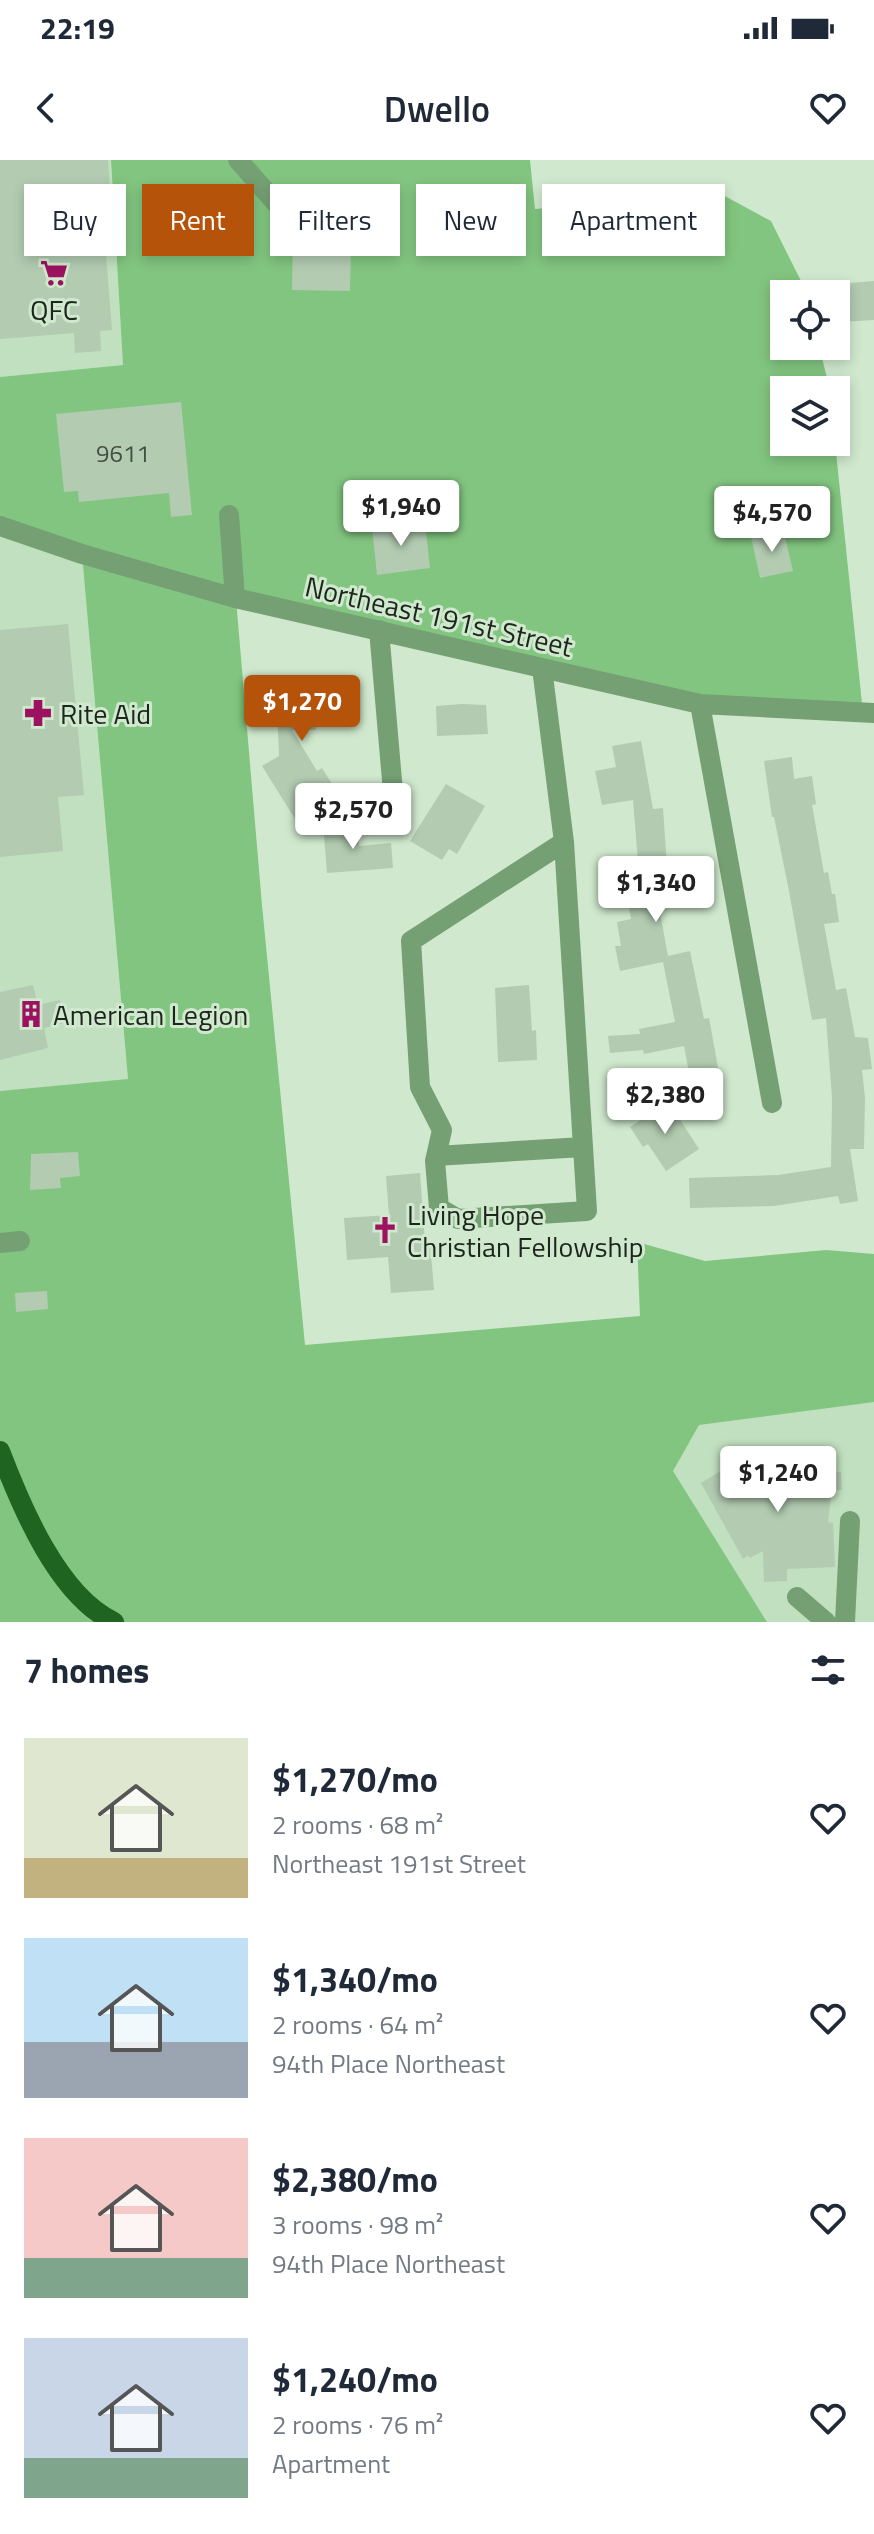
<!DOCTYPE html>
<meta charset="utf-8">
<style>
body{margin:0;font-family:"Titillium Web",sans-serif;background:#f6f6f7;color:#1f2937;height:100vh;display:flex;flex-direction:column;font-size:30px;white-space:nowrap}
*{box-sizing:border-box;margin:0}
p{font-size:26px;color:#747a83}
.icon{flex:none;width:44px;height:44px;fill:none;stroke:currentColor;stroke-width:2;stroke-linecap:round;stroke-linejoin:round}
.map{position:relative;height:1462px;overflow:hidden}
.sheet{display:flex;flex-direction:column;background:#fff;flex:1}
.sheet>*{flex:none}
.banner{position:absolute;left:24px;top:24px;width:826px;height:72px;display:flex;gap:16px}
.fabs{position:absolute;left:770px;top:120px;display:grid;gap:16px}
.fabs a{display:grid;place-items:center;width:80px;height:80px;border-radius:0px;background:#fff;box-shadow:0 4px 12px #0003;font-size:40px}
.price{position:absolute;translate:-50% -68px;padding:0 18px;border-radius:8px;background:#fff;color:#222;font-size:26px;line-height:52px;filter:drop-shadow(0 2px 4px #0008)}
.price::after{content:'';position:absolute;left:50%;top:48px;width:24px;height:18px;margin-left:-12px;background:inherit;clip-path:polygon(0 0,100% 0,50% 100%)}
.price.current{background:#b45309;color:#fff}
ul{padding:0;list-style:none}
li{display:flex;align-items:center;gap:24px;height:200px;padding:0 24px}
li span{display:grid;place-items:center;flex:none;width:224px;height:160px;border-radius:0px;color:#555}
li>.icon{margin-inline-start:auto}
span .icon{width:96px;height:96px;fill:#fffc;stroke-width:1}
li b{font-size:34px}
h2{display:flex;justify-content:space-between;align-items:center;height:96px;padding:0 24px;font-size:34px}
.pill{padding:0 28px;border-radius:0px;background:#fff;box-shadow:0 4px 12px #0003;font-size:28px;line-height:72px}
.pill.current{background:#b45309;color:#fff}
.status{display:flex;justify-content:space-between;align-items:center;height:56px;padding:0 40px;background:#fff;direction:ltr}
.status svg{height:22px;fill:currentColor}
header{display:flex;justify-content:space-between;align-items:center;height:104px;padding:0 24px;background:#fff;font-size:36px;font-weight:600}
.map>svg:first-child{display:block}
.built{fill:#c1e0bf}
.forest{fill:#82c580}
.building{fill:#b2cbb1}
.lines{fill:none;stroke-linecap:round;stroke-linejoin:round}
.minor{stroke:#75a073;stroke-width:20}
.major{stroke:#206422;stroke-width:20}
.labels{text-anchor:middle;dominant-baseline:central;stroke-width:6;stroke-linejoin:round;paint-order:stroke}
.number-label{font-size:24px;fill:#424f41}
.poi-label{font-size:28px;fill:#1c261c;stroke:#d0e9ce;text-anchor:start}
.street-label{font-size:28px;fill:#1c261c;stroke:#d0e9ce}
</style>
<div class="status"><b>22:19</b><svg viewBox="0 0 49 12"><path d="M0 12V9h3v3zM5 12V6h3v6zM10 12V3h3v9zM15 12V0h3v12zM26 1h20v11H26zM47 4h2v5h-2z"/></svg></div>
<header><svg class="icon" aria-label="back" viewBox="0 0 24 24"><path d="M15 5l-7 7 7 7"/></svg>Dwello<svg class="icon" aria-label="heart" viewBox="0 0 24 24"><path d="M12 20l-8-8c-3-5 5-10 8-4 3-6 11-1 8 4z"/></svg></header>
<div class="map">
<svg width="874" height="1462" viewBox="0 0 874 1462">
<rect width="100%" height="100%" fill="#d0e9ce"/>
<path class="built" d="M0,0H111L123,205L0,217Z
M0,366L82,394L128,920L0,931Z
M871,1241L874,1242V1462H767L672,1311L699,1265Z"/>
<path class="forest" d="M111,0H530L535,49L719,33L771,61L802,123L805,134H784V186H819L830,230H784V282H835L863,553L700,544L236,439L262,745L305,1185L640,1156L637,1082L705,1101L826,1090L874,1094V1242L699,1265L673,1311L767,1462H0V931L128,919L82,394L0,365V217L123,205Z"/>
<path class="building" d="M0,0H108L112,56L103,57L112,170L100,171L101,191L75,193L74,173L0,179Z
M300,68H319L318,83L338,84V88H351L350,131L292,130L293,72Z
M874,121V160L840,162L837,124Z
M181,242L192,355L171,357L169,333L79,342L78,331L64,332L56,254Z
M405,362H425L430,408L377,415L372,367Z
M783,369L793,411L760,418L751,377Z
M68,464L84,635L58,637L63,691L0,697V470Z
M348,520L349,545H316V570H292L317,611L322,608L337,632L295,659L262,606L279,596L277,548L271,543L278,537V522Z
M462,544L486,545L488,574L437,576L436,546Z
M641,581L653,649L663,648L668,722L678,721L682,744L659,747L668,796L690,791L704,859L709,858L720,918L691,923L684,886L644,894L643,890L610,893L608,876L640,874L639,869L675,862L663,802L620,811L615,786H621L617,762L631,759L626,730L640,727L633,640L602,645L595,611L616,607L612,586Z
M792,597L794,619L812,616L816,644L812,645L824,713L828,712L832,734H835L839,762L824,764L836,830L846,828L855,877L868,878L872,909L862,910L865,938L864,989H850L858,1041L840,1044L838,1036L774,1046L690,1048L689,1018L778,1015L831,1007L832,938L826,858L812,860L789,731L774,657H772L764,601Z
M446,624L485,646L457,694L449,689L442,700L410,681Z
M351,661L353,682L359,681V686L391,683L393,708L327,713L323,663Z
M33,825L38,845L60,840L65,863L44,868L48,888L0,900V832Z
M529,825L532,871L536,870L537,900L498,902L495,828Z
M668,941L699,989L666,1011L648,984L643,987L630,967Z
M78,992L80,1016L60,1018L61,1028L30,1030L31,994Z
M420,1013L425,1082L430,1081L434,1130L391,1133L388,1097L347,1100L344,1058L389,1055L386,1016Z
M47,1131L48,1149L16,1152L15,1133Z
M829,1302V1312H841L842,1330H832L828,1362L833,1363L835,1407L787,1409V1421L764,1422L763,1391L750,1398L748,1395L743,1399L701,1323L732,1304L734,1307Z"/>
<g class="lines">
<path class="minor" d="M238,0L290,59
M229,355L235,438
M0,366L82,394L235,438L700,544L874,553
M379,470L393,632
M542,508L564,682L587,1051L458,1059L439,1048L435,1001L442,970L420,927L411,781L564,682
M700,544L772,943
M436,996L583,987
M0,1083L20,1081
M797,1437L826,1462
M845,1462L850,1361"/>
<path class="major" d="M0,1291C21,1346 58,1436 114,1462"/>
</g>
<defs>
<g id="supermarket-bare" transform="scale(2.16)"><path d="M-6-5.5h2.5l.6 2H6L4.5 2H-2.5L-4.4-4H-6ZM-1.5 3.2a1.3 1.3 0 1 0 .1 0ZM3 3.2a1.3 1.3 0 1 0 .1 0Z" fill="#9c1160" stroke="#d0e9ce" stroke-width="2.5" paint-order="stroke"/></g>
<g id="pharmacy-bare" transform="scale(2.16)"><path d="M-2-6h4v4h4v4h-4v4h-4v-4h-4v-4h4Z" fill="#9c1160" stroke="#d0e9ce" stroke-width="2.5" paint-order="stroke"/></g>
<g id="building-bare" transform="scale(2.16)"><path d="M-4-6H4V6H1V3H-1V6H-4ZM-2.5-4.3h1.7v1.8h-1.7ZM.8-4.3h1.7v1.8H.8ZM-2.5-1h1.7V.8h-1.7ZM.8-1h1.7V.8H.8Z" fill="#9c1160" stroke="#d0e9ce" stroke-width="2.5" paint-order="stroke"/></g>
<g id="church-bare" transform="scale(2.16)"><path d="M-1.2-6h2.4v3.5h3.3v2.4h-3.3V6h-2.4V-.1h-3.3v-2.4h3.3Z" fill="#9c1160" stroke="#d0e9ce" stroke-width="2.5" paint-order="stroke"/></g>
</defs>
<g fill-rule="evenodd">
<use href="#supermarket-bare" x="54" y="113"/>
<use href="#pharmacy-bare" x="38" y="553"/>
<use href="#building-bare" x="31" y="854"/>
<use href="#church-bare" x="385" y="1070"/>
</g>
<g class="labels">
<g class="number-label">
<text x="123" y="293">9611</text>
</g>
<g class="poi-label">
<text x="54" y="149" text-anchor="middle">QFC</text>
<text x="60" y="553">Rite Aid</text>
<text x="53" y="854">American Legion</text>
<text x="407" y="1054">Living Hope<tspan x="407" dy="32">Christian Fellowship</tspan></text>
</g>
<g class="street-label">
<text transform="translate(439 456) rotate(13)">Northeast 191st Street</text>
</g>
</g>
</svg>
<div class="fabs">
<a><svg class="icon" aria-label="locate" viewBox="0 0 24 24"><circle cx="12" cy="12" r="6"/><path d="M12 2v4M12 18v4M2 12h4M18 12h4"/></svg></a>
<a><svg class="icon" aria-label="layers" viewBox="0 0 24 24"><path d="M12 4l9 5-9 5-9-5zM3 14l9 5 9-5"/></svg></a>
</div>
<b class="price" style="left:401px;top:388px">$1,940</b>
<b class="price" style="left:772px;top:394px">$4,570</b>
<b class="price current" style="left:302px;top:583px">$1,270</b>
<b class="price" style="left:353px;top:691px">$2,570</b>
<b class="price" style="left:656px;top:764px">$1,340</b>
<b class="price" style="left:665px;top:976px">$2,380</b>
<b class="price" style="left:778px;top:1354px">$1,240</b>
<div class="banner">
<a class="pill">Buy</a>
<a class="pill current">Rent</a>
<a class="pill">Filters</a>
<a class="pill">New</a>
<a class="pill">Apartment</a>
</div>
</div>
<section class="sheet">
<h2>7 homes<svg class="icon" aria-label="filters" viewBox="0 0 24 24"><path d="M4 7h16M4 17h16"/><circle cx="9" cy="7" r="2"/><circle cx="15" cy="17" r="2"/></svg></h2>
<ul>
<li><span style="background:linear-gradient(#dfe7d0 75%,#c2b280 0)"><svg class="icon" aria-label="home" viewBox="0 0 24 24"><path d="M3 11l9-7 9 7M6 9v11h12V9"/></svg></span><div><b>$1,270/mo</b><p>2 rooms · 68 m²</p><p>Northeast 191st Street</p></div><svg class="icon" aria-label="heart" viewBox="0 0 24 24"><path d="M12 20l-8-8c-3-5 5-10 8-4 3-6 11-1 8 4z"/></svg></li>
<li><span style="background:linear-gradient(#bfe0f5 65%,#9aa5b1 0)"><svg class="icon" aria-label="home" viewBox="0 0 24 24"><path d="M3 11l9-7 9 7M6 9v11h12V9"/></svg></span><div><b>$1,340/mo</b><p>2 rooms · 64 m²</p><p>94th Place Northeast</p></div><svg class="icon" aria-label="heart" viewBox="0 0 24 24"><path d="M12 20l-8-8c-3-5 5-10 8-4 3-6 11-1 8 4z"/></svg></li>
<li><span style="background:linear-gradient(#f6c9c9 75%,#7fa58c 0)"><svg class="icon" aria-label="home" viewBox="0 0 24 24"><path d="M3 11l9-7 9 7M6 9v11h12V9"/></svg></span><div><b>$2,380/mo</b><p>3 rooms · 98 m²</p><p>94th Place Northeast</p></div><svg class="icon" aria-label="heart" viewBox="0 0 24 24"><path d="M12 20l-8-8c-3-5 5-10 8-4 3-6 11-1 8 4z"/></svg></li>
<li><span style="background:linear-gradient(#c9d6e8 75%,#7fa58c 0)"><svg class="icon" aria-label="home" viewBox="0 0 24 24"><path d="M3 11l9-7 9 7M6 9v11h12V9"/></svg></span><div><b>$1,240/mo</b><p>2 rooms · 76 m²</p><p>Apartment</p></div><svg class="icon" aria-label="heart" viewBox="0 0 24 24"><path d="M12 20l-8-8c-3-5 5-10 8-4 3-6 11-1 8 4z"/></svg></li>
</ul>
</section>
